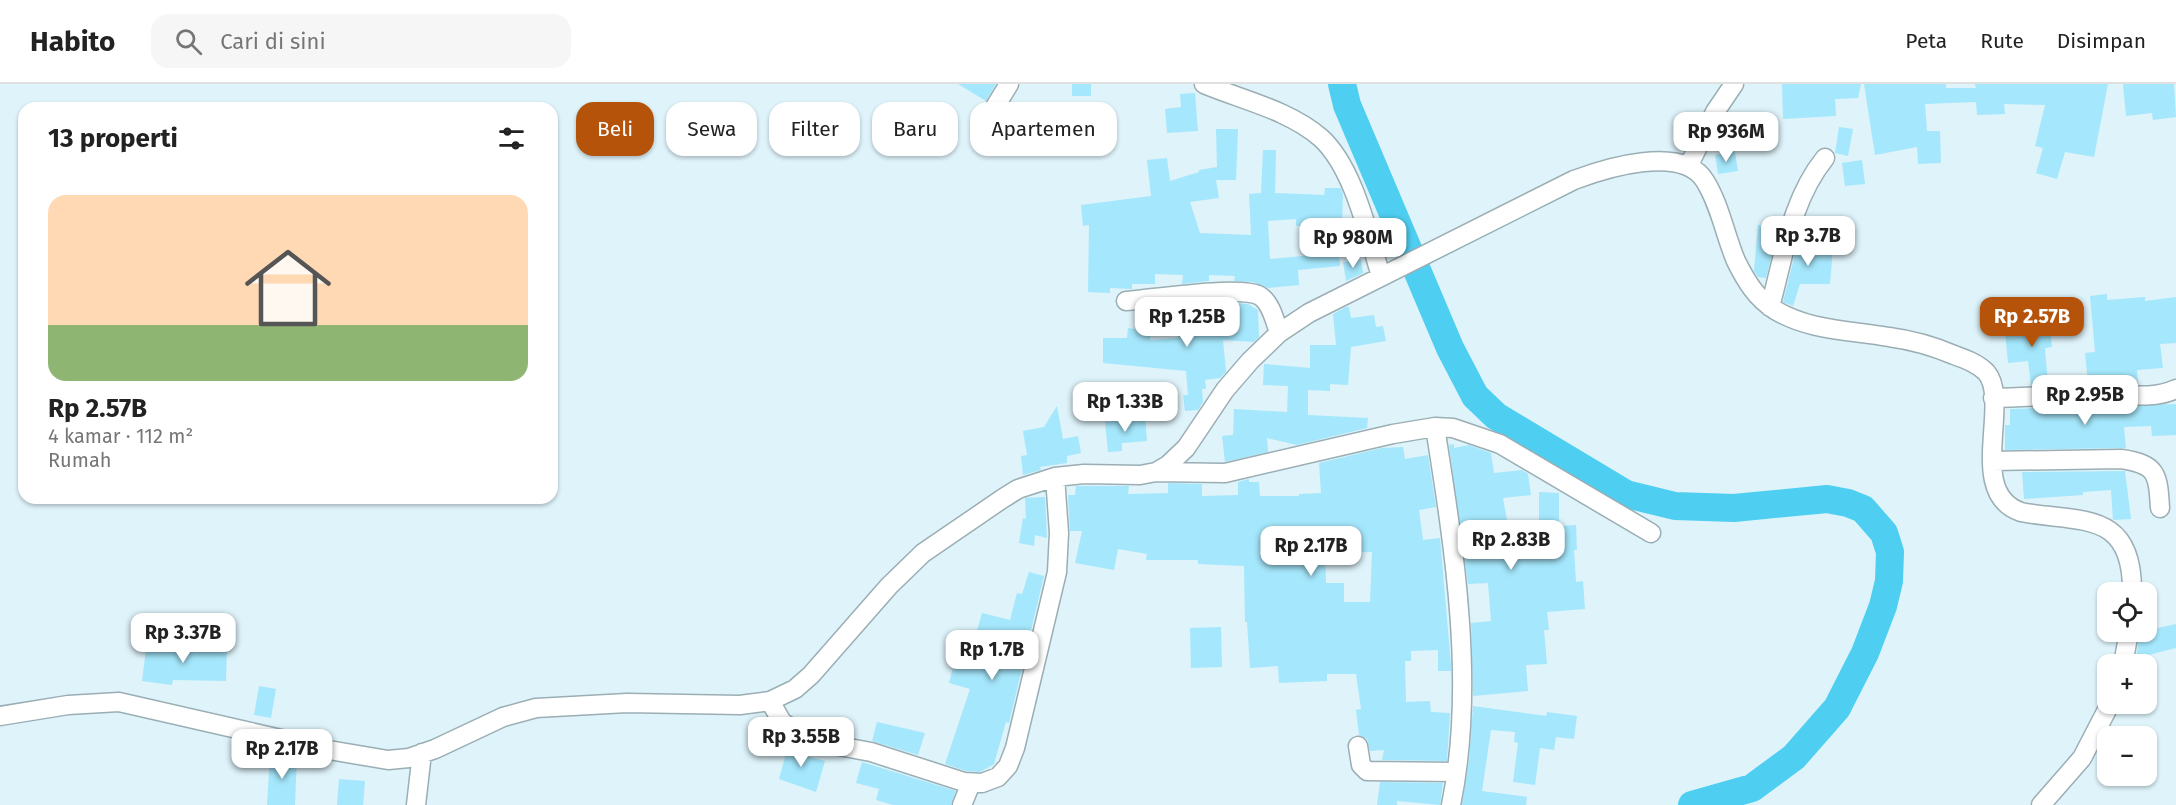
<!DOCTYPE html>
<html lang="id">
<meta charset="utf-8">
<style>
body{margin:0;font-family:"Fira Sans",sans-serif;background:#f6f6f6;color:#222;height:100vh;display:flex;flex-direction:column;font-size:22px;white-space:nowrap}
*{box-sizing:border-box;margin:0}
p{font-size:20px;color:#767676}
.icon{flex:none;width:33px;height:33px;fill:none;stroke:currentColor;stroke-width:2;stroke-linecap:round;stroke-linejoin:round}
.map{position:relative;flex:1;overflow:hidden}
.sheet{position:absolute;left:18px;top:18px;width:540px;height:402px;display:flex;flex-direction:column;background:#fff;border-radius:18px;box-shadow:0 2px 4px #0004}
.sheet>*{flex:none}
.top-card{position:absolute;left:576px;top:18px;width:570px;height:54px;display:flex;gap:12px}
.fabs{position:absolute;left:2097px;top:498px;display:grid;gap:12px}
.fabs a{display:grid;place-items:center;width:60px;height:60px;border-radius:12px;background:#fff;box-shadow:0 2px 4px #0004;font-size:30px}
.price{position:absolute;translate:-50% -51px;padding:0 14px;border-radius:12px;background:#fff;color:#222;font-size:20px;line-height:39px;filter:drop-shadow(0 2px 3px #0008)}
.price::after{content:'';position:absolute;left:50%;top:36px;width:18px;height:14px;margin-left:-9px;background:inherit;clip-path:polygon(0 0,100% 0,50% 100%)}
.price.selected{background:#b45309;color:#fff}
ul{padding:0;list-style:none}
li{display:grid;align-content:center;gap:12px;height:318px;padding:0 30px}
li+li{border-top:2px solid #e0e0e0}
li span{display:grid;place-items:center;height:186px;border-radius:18px;color:#555}
li>.icon{margin-inline-start:auto}
span .icon{width:108px;height:108px;fill:#fffc;stroke-width:1}
li b{font-size:26px}
h2{display:flex;justify-content:space-between;align-items:center;height:72px;padding:0 30px;font-size:26px}
.chip{padding:0 21px;border-radius:18px;background:#fff;box-shadow:0 2px 4px #0004;font-size:21px;line-height:54px}
.chip.selected{background:#b45309;color:#fff}
header{display:flex;align-items:center;gap:36px;box-sizing:border-box;height:84px;padding:0 30px;background:#fff;border-bottom:2px solid #e0e0e0}
header strong{font-size:28px}
nav{display:flex;gap:33px;margin-inline-start:auto;font-size:21px}
.search{width:420px;height:54px;background:#f6f6f6;display:flex;align-items:center;gap:15px;box-sizing:border-box;padding:0 21px;border-radius:18px;color:#767676;font-size:22px}
.map>svg:first-child{display:block}
.lines{fill:none;stroke-linecap:round;stroke-linejoin:round}
.river{stroke:#4ecef1;stroke-width:28}
.building{fill:#a5e7fc;fill-rule:evenodd}
.minor-casing{stroke:#9aaeb4;stroke-width:21}
.minor{stroke:#fff;stroke-width:18}
</style>
<header>
<strong>Habito</strong>
<div class="search"><svg class="icon" aria-label="search" viewBox="0 0 24 24"><circle cx="10" cy="10" r="6"/><path d="M15 15l6 6"/></svg>Cari di sini</div>
<nav><a>Peta</a><a>Rute</a><a>Disimpan</a></nav>
</header>
<div class="map">
<svg width="2176" height="721" viewBox="0 0 2176 721">
<rect width="100%" height="100%" fill="#def3fa"/>
<g class="lines">
<path class="river" d="M1342,0L1347,21L1450,264L1475,312L1496,332L1626,410L1675,422L1734,424L1827,415L1848,419L1863,425L1884,449L1890,468L1889,497L1883,522L1865,569L1837,624L1794,673L1752,704L1692,721"/>
</g>
<path class="building" d="M958,0H996L986,17Z
M1072,0H1091V12H1072Z
M1782,0H1861L1858,14L1835,15L1836,32L1783,35Z
M1864,0H1946V4H1976L1975,0H2108L2094,73L2065,68L2057,95L2036,89L2043,64L2035,62L2045,21L2004,20L2005,30L1977,31L1976,18L1925,20L1927,47H1940L1941,79L1918,80L1917,63L1875,71Z
M2123,0H2174L2176,33L2153,36L2152,29L2126,32Z
M1195,9L1198,47L1167,49L1165,25L1181,23L1180,10Z
M1104,34L1109,68L1084,72L1079,38Z
M1839,43L1853,45L1848,72L1835,69Z
M1216,45H1238L1236,96H1216L1219,114L1190,118L1200,149L1251,151L1249,110L1261,109L1263,66H1276L1275,109L1324,111L1325,104H1341L1343,111L1342,140L1336,139L1340,182L1298,186L1299,201L1268,204L1253,198L1234,197L1235,192L1209,191V197L1182,200L1183,191L1155,190V200H1132V205L1110,204V209L1088,208L1089,141L1083,142L1081,121L1151,112L1147,76L1167,74L1170,97L1199,88V86L1217,83ZM1296,135V142H1310L1313,171L1270,175L1268,137Z
M1735,68L1738,87L1718,90L1715,71Z
M1862,76L1865,100L1845,102L1842,79Z
M1758,141L1779,144L1766,194L1758,193L1754,187Z
M1801,146L1811,147L1810,162L1833,164L1830,200H1800L1793,222L1783,218Z
M1361,176L1363,189L1346,197L1343,178Z
M2107,210V216L2145,213V217L2176,213V259L2160,260L2163,284L2137,286L2138,300L2088,299L2085,269L2095,268L2090,212Z
M1233,219L1248,220L1258,226L1259,253L1254,258L1223,256L1226,288L1220,294L1205,296L1206,305H1202L1203,318L1198,326L1185,327L1183,311H1188L1186,287L1103,279V254H1127L1128,244L1151,247L1150,256L1178,254L1181,222L1202,220L1201,237L1232,241Z
M1346,223H1349L1351,234L1374,231L1376,243L1383,242L1386,257L1351,263L1348,301L1330,300V307L1308,306V331L1368,334L1367,344L1297,361L1267,354L1268,368L1225,378L1222,352L1233,351L1234,325L1287,328L1288,302L1263,301L1264,280L1310,284V261H1336L1333,230Z
M2048,229L2052,263L2045,264L2048,301H2031L2028,277L2008,279L2005,248L2033,245L2032,231Z
M2176,320V351L2152,352L2151,342L2124,343L2126,364L2005,366V341H2010V325Z
M1057,322L1063,355L1078,352L1081,369L1067,372V379L1040,383L1041,386L1023,391L1021,372L1027,371L1023,347L1044,343Z
M1145,332L1147,357L1122,359V367L1108,368L1105,338Z
M1454,360V364L1469,361L1491,369L1494,389L1522,386L1528,390L1531,411L1503,414L1510,453L1539,451V408L1559,409V442L1576,441L1577,466H1574L1576,498L1583,497L1585,525L1547,528L1549,546H1544L1547,580L1526,581L1528,607L1473,612L1471,539L1491,537L1488,499L1468,500L1449,361Z
M1403,363L1405,375L1428,371L1436,423L1419,426L1423,456L1440,454L1451,581V587H1438V566L1411,567V577H1405L1406,618L1430,617L1431,628L1450,629L1447,677L1382,676L1384,666L1370,667L1367,655L1359,651L1356,626L1361,625L1356,590H1327V597L1279,599L1278,582L1250,584L1247,538H1245L1244,482L1198,480V476H1146L1147,470L1118,465L1114,486L1075,479L1082,447H1070L1068,411H1075L1076,402H1129L1128,410L1168,409V399L1202,400V412L1238,411V398L1249,395V398H1259L1260,412H1299V410L1321,409L1319,379L1382,364ZM1372,468L1370,518H1344V499H1326L1325,469Z
M2125,387L2131,435L2113,436L2111,406L2083,408V411L2024,415L2022,388Z
M1045,413L1047,454L1035,451L1034,462L1019,459L1023,434L1026,435L1025,414Z
M1029,488L1044,492L1009,639L1006,638L994,680L980,688L966,687L945,680L970,605L949,599L955,576L968,580L982,529L1010,536L1017,509L1022,510Z
M2176,540V564L2136,574L2140,548Z
M1221,543L1222,583L1191,584L1190,544Z
M147,557L177,560L176,564L227,565L226,597L173,596L172,601L142,597Z
M259,602L276,605L271,634L254,631Z
M1473,622L1546,632L1547,628L1577,632L1574,655L1556,653L1554,666L1540,664L1535,701L1513,698L1518,659L1514,658L1515,648L1491,646L1482,707L1527,713L1526,721H1462L1469,677Z
M877,638L925,649L918,671L872,657Z
M789,659L808,665L806,672L825,677L816,708L779,695Z
M270,670L297,672L295,721H267Z
M862,678L956,707L951,721H893L876,716L879,705L856,699Z
M339,695L365,697L363,721H337Z
M1380,698L1443,699L1440,721L1397,717V721H1377Z"/>
<g class="lines">
<g class="minor-casing">
<path id="minor" d="M1204,0C1242,16 1289,26 1321,54C1354,84 1368,151 1381,192
M990,31L1009,0
M1689,81L1715,28L1734,0
M1126,217C1151,215 1241,201 1260,212C1271,219 1275,237 1279,249
M1770,223C1784,172 1791,116 1825,74
M1993,314C2029,313 2065,311 2102,310C2127,310 2152,316 2176,305
M1435,343C1454,463 1476,601 1451,721
M1992,377L2121,375C2157,380 2158,390 2160,424
M1156,388L1225,389L1393,350L1435,343L1453,344L1500,360L1651,449
M2123,580L2129,548
M770,617L782,638L801,651L828,660L871,668L964,698L982,699L998,693L1008,682L1015,664L1057,488L1059,449L1055,393
M0,632L68,621L119,618L329,666L388,676L409,674L435,665L503,633L536,624L627,619L740,621L770,617L795,605L811,591L889,502L923,469L1002,415L1018,405L1055,393L1084,390L1140,391L1156,388L1168,381L1186,364L1225,306L1250,277L1279,249L1309,229L1574,96C1606,84 1683,60 1705,97C1720,121 1725,151 1736,177C1746,197 1756,214 1775,226C1810,247 1850,246 1889,253C1911,256 1933,262 1954,271C1965,275 1977,279 1986,288C2012,317 1965,409 2021,428C2079,439 2133,425 2132,508
M1358,662L1361,681L1367,687L1456,688
M416,721L422,669
M962,721L971,699
M2041,721L2082,674L2110,620"/>
</g>
<use href="#minor" class="minor"/>
</g>
</svg>
<div class="fabs">
<a><svg class="icon" aria-label="locate" viewBox="0 0 24 24"><circle cx="12" cy="12" r="6"/><path d="M12 2v4M12 18v4M2 12h4M18 12h4"/></svg></a>
<a>+</a>
<a>−</a>
</div>
<b class="price" style="left:1726px;top:79px">Rp 936M</b>
<b class="price" style="left:1808px;top:183px">Rp 3.7B</b>
<b class="price" style="left:1353px;top:185px">Rp 980M</b>
<b class="price" style="left:1187px;top:264px">Rp 1.25B</b>
<b class="price selected" style="left:2032px;top:264px">Rp 2.57B</b>
<b class="price" style="left:2085px;top:342px">Rp 2.95B</b>
<b class="price" style="left:1125px;top:349px">Rp 1.33B</b>
<b class="price" style="left:1511px;top:487px">Rp 2.83B</b>
<b class="price" style="left:1311px;top:493px">Rp 2.17B</b>
<b class="price" style="left:183px;top:580px">Rp 3.37B</b>
<b class="price" style="left:992px;top:597px">Rp 1.7B</b>
<b class="price" style="left:801px;top:684px">Rp 3.55B</b>
<b class="price" style="left:282px;top:696px">Rp 2.17B</b>
<div class="top-card">
<a class="chip selected">Beli</a>
<a class="chip">Sewa</a>
<a class="chip">Filter</a>
<a class="chip">Baru</a>
<a class="chip">Apartemen</a>
</div>
<section class="sheet">
<h2>13 properti<svg class="icon" aria-label="filters" viewBox="0 0 24 24"><path d="M4 7h16M4 17h16"/><circle cx="9" cy="7" r="2"/><circle cx="15" cy="17" r="2"/></svg></h2>
<ul>
<li><span style="background:linear-gradient(#ffd9b3 70%,#8fb573 0)"><svg class="icon" aria-label="home" viewBox="0 0 24 24"><path d="M3 11l9-7 9 7M6 9v11h12V9"/></svg></span><div><b>Rp 2.57B</b><p>4 kamar · 112 m²</p><p>Rumah</p></div></li>
</ul>
</section>
</div>
